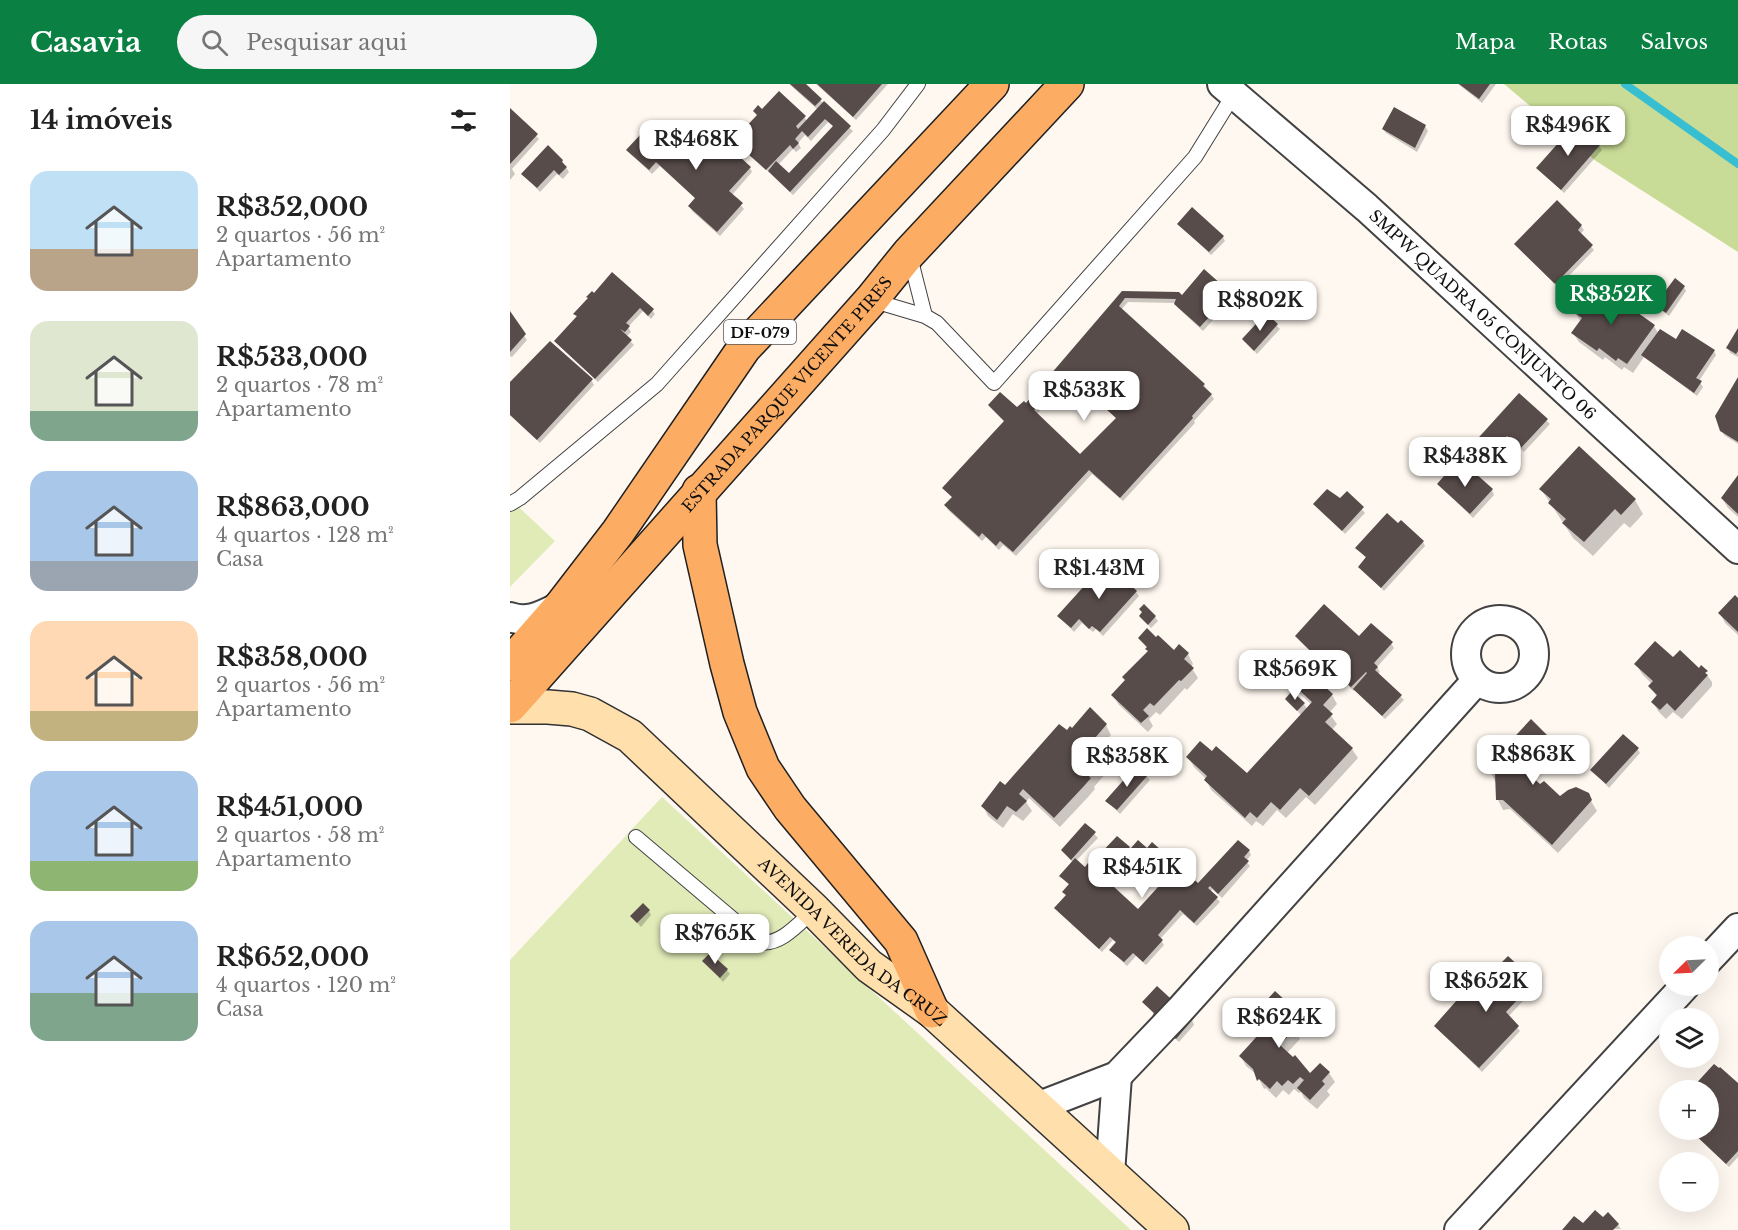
<!DOCTYPE html>
<html lang="pt">
<meta charset="utf-8">
<style>
body{margin:0;font-family:"Libre Baskerville",serif;background:#f6f6f6;color:#222;height:100vh;display:flex;flex-direction:column;font-size:22px;white-space:nowrap}
*{box-sizing:border-box;margin:0}
p{font-size:20px;color:#767676}
.icon{flex:none;width:33px;height:33px;fill:none;stroke:currentColor;stroke-width:2;stroke-linecap:round;stroke-linejoin:round}
.map{position:relative;flex:1;overflow:hidden}
.details{display:flex;flex-direction:column;background:#fff;width:510px}
.details>*{flex:none}
.needle{width:39px;rotate:246deg}
.controls{position:absolute;left:1149px;top:852px;display:grid;gap:12px}
.controls a{display:grid;place-items:center;width:60px;height:60px;border-radius:50%;background:#fff;box-shadow:0 6px 24px #0002;font-size:30px}
.price{position:absolute;translate:-50% -51px;padding:0 14px;border-radius:12px;background:#fff;color:#222;font-size:20px;line-height:39px;filter:drop-shadow(0 2px 3px #0008)}
.price::after{content:'';position:absolute;left:50%;top:36px;width:18px;height:14px;margin-left:-9px;background:inherit;clip-path:polygon(0 0,100% 0,50% 100%)}
.price.selected{background:#0b8043;color:#fff}
ul{padding:0;list-style:none}
li{display:flex;align-items:center;gap:18px;height:150px;padding:0 30px}
li span{display:grid;place-items:center;flex:none;width:168px;height:120px;border-radius:18px;color:#555}
li>.icon{margin-inline-start:auto}
span .icon{width:72px;height:72px;fill:#fffc;stroke-width:1}
li b{font-size:26px}
h2{display:flex;justify-content:space-between;align-items:center;height:72px;padding:0 30px;font-size:26px}
header{display:flex;align-items:center;gap:36px;box-sizing:border-box;height:84px;padding:0 30px;background:#0b8043;color:#fff}
header strong{font-size:28px}
nav{display:flex;gap:33px;margin-inline-start:auto;font-size:21px}
.search{width:420px;height:54px;background:#f6f6f6;display:flex;align-items:center;gap:15px;box-sizing:border-box;padding:0 21px;border-radius:33px;color:#767676;font-size:22px}
main{display:flex;flex:1;min-height:0}
.map>svg:first-child{display:block}
.green{fill:#e0ebb8}
.forest{fill:#c9dc97}
.shadow{fill:#0003;fill-rule:evenodd}
.lines{fill:none;stroke-linecap:round;stroke-linejoin:round}
.stream{stroke:#38bed1;stroke-width:8}
.building{fill:#584c4a;fill-rule:evenodd}
.lane-casing{stroke:#424242;stroke-width:16}
.street-casing{stroke:#424242;stroke-width:32}
.secondary-casing{stroke:#313131;stroke-width:36}
.primary-casing{stroke:#202020;stroke-width:36}
.lane{stroke:#fff;stroke-width:14}
.street{stroke:#fff;stroke-width:28}
.secondary{stroke:#ffdfab;stroke-width:33}
.primary{stroke:#fcad63;stroke-width:33}
.labels{text-anchor:middle;dominant-baseline:central;stroke-width:6;stroke-linejoin:round;paint-order:stroke}
.shield{fill:#fff;stroke:#575757;stroke-width:1.5}
.shield-label{font-size:15px;font-weight:bold;fill:#0f0f0f}
.street-label{font-size:16px;fill:#0f0f0f;stroke:#fff}
</style>
<header>
<strong>Casavia</strong>
<div class="search"><svg class="icon" aria-label="search" viewBox="0 0 24 24"><circle cx="10" cy="10" r="6"/><path d="M15 15l6 6"/></svg>Pesquisar aqui</div>
<nav><a>Mapa</a><a>Rotas</a><a>Salvos</a></nav>
</header>
<main>
<section class="details">
<h2>14 imóveis<svg class="icon" aria-label="filters" viewBox="0 0 24 24"><path d="M4 7h16M4 17h16"/><circle cx="9" cy="7" r="2"/><circle cx="15" cy="17" r="2"/></svg></h2>
<ul>
<li><span style="background:linear-gradient(#bfe0f5 65%,#b9a48a 0)"><svg class="icon" aria-label="home" viewBox="0 0 24 24"><path d="M3 11l9-7 9 7M6 9v11h12V9"/></svg></span><div><b>R$352,000</b><p>2 quartos · 56 m²</p><p>Apartamento</p></div></li>
<li><span style="background:linear-gradient(#dfe7d0 75%,#7fa58c 0)"><svg class="icon" aria-label="home" viewBox="0 0 24 24"><path d="M3 11l9-7 9 7M6 9v11h12V9"/></svg></span><div><b>R$533,000</b><p>2 quartos · 78 m²</p><p>Apartamento</p></div></li>
<li><span style="background:linear-gradient(#a9c7e8 75%,#9aa5b1 0)"><svg class="icon" aria-label="home" viewBox="0 0 24 24"><path d="M3 11l9-7 9 7M6 9v11h12V9"/></svg></span><div><b>R$863,000</b><p>4 quartos · 128 m²</p><p>Casa</p></div></li>
<li><span style="background:linear-gradient(#ffd9b3 75%,#c2b280 0)"><svg class="icon" aria-label="home" viewBox="0 0 24 24"><path d="M3 11l9-7 9 7M6 9v11h12V9"/></svg></span><div><b>R$358,000</b><p>2 quartos · 56 m²</p><p>Apartamento</p></div></li>
<li><span style="background:linear-gradient(#a9c7e8 75%,#8fb573 0)"><svg class="icon" aria-label="home" viewBox="0 0 24 24"><path d="M3 11l9-7 9 7M6 9v11h12V9"/></svg></span><div><b>R$451,000</b><p>2 quartos · 58 m²</p><p>Apartamento</p></div></li>
<li><span style="background:linear-gradient(#a9c7e8 60%,#7fa58c 0)"><svg class="icon" aria-label="home" viewBox="0 0 24 24"><path d="M3 11l9-7 9 7M6 9v11h12V9"/></svg></span><div><b>R$652,000</b><p>4 quartos · 120 m²</p><p>Casa</p></div></li>
</ul>
</section>
<div class="map">
<svg width="1228" height="1146" viewBox="0 0 1228 1146">
<rect width="100%" height="100%" fill="#fff8f0"/>
<path class="green" d="M0,415L45,457L0,503Z
M152,713L621,1146H0V876Z"/>
<path class="forest" d="M994,0H1228V168L1086,77Z"/>
<path class="shadow" d="M279,0H293L343,47L283,111L230,61L236,55L232,50L252,27L294,33L297,37L308,26ZM318,38L324,43L279,91L268,81L283,65L286,68L291,64L288,59L295,51L301,57Z
M306,0H378L346,36Z
M948,0H986L972,19Z
M0,26L29,55L2,85L5,90L0,96Z
M915,42L918,47L907,68L876,49L873,45Z
M1089,62L1092,66L1054,109L1028,84Z
M121,70H177L240,84L242,88L222,111L234,125L210,152L182,127L180,122L186,115L150,82L142,90Z
M52,77L59,88L53,95L47,90L30,108L13,90Z
M669,140L713,153L715,157L701,171Z
M1071,142L1074,146L1070,150L1084,166L1048,203L1006,161Z
M694,187L722,215L693,247L668,224L665,219L618,218L611,226L694,301L704,315L684,337L685,339L613,417L582,390L506,472L493,461L489,466L476,453L472,457L438,426L436,421L443,414L434,405L495,338L480,322L507,325L516,321L613,209L672,213ZM561,293L607,335L570,372L526,331Z
M1174,203L1176,207L1159,232L1150,225L1147,221Z
M79,215L142,226L145,230L141,235L133,227L118,243L121,248L116,253L124,261L88,298L46,257L67,234L65,230Z
M1077,215L1112,224L1144,242L1148,249L1166,257L1204,267L1206,271L1189,297L1193,303L1187,312L1134,273L1123,289L1114,283L1112,286L1095,273L1093,276L1069,258L1063,249L1071,238L1063,226L1077,222L1079,219Z
M0,230L17,256L2,273L0,272Z
M756,231L770,245L747,270L737,259Z
M1228,247V273L1220,269L1218,264Z
M81,296L84,301L30,359L0,331V301Z
M1228,296V360L1214,351L1206,332Z
M1010,311L1040,340L1014,368L1000,356L969,389L953,373Z
M947,392L982,406L984,411L963,434L928,400Z
M1228,393V433L1218,424L1212,414Z
M1031,405L1125,416L1133,430L1120,444L1114,439L1083,472L1063,454Z
M837,409L855,429L835,450L805,420L830,416Z
M913,458L915,462L874,507L850,483L857,475L847,464Z
M626,508L629,512L593,552L586,545L583,548L572,539L564,548L549,532Z
M1225,513L1228,516V551L1215,539L1210,529Z
M631,532L645,533L648,537L641,544Z
M630,554L664,568L678,570L683,580L681,583L688,594L677,606L675,604L650,631L646,628L639,635L643,642L638,648L609,621L603,612L639,567Z
M849,554L881,559L884,564L867,583L870,588L868,590L894,616L875,635L845,606L844,607L809,576L789,556Z
M1163,575L1190,585L1191,583L1202,598V602L1172,635L1163,628L1156,635L1148,627L1143,618L1147,613L1140,602L1142,600L1132,590L1126,580Z
M778,595L822,611L827,620L819,629L827,640L822,646L842,665L848,674L805,721L796,713L776,734L767,726L753,742L746,737L742,742L701,706L696,695L684,683L678,673L737,692L791,631L777,615L794,620L797,625L801,620L784,605Z
M596,641L601,651L591,662L598,668L604,661L611,667L617,677L611,684L607,681L599,690L597,688L584,703L585,705L579,712L550,743L519,714L516,718L522,727L513,737L503,730L493,744L478,732L473,722L557,648Z
M1036,651L1042,662V673L1032,674L1025,681L1026,699L1050,714L1081,717L1087,727L1048,769L1000,725L993,726L988,716L986,699L981,689L996,664Z
M1127,664L1130,669L1099,704L1082,686Z
M627,683L640,696L610,730L597,717Z
M576,741L588,754L566,777L628,827L649,804L616,773L604,787L590,772L618,764L620,767L688,801L739,767L741,771L736,777L740,782L712,814L702,805L701,808L710,818L687,842L673,830L650,855L654,861L636,881L626,872L617,882L600,866L607,860L603,856L592,868L546,825L557,813L554,808L560,802L551,792L563,779L553,766Z
M139,827L141,831L131,843L122,833Z
M998,874L1026,903L998,933L1010,947L972,988L925,942L968,904Z
M194,878L217,886L220,890L213,898Z
M634,919L682,936L684,941L669,958L646,937L645,931Z
M788,929L793,939L786,948L790,955L777,969L800,992L819,989L825,998L817,1007L820,1011L807,1025L794,1014L791,1008L789,1009L784,1005L779,1011L773,1006L766,1014L756,1004L754,1005L747,991L736,982L731,972L750,952L739,938Z
M1204,982L1210,985L1228,1002V1073L1219,1083L1180,1046H1198V1006H1182Z
M1093,1135L1108,1141L1111,1145L1054,1146Z"/>
<g class="lines">
<path class="stream" d="M1115,0L1228,80"/>
</g>
<path class="building" d="M280,0H296L312,15L305,22Z
M307,0H372L343,33Z
M949,0H980L969,15Z
M269,7L296,32L286,42L288,45L314,17L341,42L280,108L258,87L266,77L279,89L323,42L315,35L298,53L292,47L285,55L289,59L283,65L280,61L256,86L228,61L235,54L230,49L247,31L243,27L248,21L252,25Z
M884,23L916,41L905,64L872,45Z
M0,24L28,50L0,80Z
M143,37L177,68L198,44L241,83L219,107L233,119L207,148L178,122L185,114L146,78L139,86L116,66Z
M1066,39L1090,61L1051,106L1026,84Z
M38,61L53,76L52,78L57,83L49,91L44,86L27,104L11,90Z
M1047,116L1072,141L1068,146L1083,161L1045,200L1004,160Z
M682,123L714,152L699,168L667,140Z
M694,185L721,209L690,243L664,220L666,215L615,214L609,222L695,300L693,302L702,310L682,332L683,334L610,414L579,386L503,468L490,457L486,462L472,449L469,453L434,421L442,413L432,404L494,337L478,321L490,308L507,323L514,317L516,319L612,207L669,208L672,211ZM558,290L606,334L570,370L524,326Z
M102,188L144,225L138,232L130,224L116,239L120,242L115,248L110,245L122,256L85,295L44,257L67,232L63,230L78,214L76,213L82,207L84,209Z
M1165,194L1175,202L1156,229L1145,221Z
M1084,202L1112,222L1114,219L1145,241L1117,280L1108,274L1106,277L1089,264L1087,267L1061,249L1072,234L1061,226L1069,215L1077,220L1079,218L1075,215Z
M0,227L16,250L0,268Z
M756,229L768,240L744,267L732,255Z
M1228,244V267L1226,270L1216,264Z
M1150,245L1166,255L1172,245L1205,266L1186,294L1192,297L1184,309L1131,271Z
M40,257L83,295L27,356L0,331V298Z
M1228,293V358L1210,347L1205,332Z
M1009,309L1038,335L1010,365L997,352L966,386L951,373Z
M1069,362L1126,415L1111,431L1105,425L1074,458L1052,439L1056,435L1038,419L1041,415L1029,405Z
M956,381L983,405L960,430L927,400L940,385L947,390Z
M1228,391V430L1211,414Z
M817,405L830,414L837,407L854,423L832,447L803,420Z
M877,429L888,439L891,436L914,457L871,504L848,483L856,473L845,464Z
M596,478L627,507L590,548L582,542L579,545L569,535L561,544L547,532Z
M1225,511L1228,514V548L1208,529Z
M634,520L646,532L638,541L629,532L632,528L629,525Z
M814,520L849,552L861,539L883,558L864,579L868,583L865,586L892,611L872,632L843,605L857,589L856,588L841,603L824,588L823,589L785,552Z
M637,544L646,553L648,551L664,566L669,560L679,569L674,575L684,584L671,597L669,596L644,622L640,619L633,626L639,632L631,639L601,611L615,596L612,593L638,567L635,565L637,563L628,554Z
M1145,557L1163,573L1170,566L1189,584L1191,581L1198,587L1195,589L1198,591L1165,627L1157,619L1150,626L1141,618L1147,611L1138,602L1143,597L1124,580Z
M790,580L823,610L813,621L823,630L815,638L843,664L799,712L790,704L770,726L761,718L747,734L740,728L735,734L694,696L697,692L676,673L690,657L702,667L706,662L737,689L802,618L777,595Z
M782,607L795,619L787,627L775,615Z
M580,623L597,640L585,654L597,665L604,659L612,666L604,675L601,672L593,681L591,679L579,693L581,694L574,702L544,734L513,705L509,710L517,717L506,728L497,722L487,736L471,722L490,697L495,701L549,640L557,646L560,642L562,644Z
M1021,635L1037,651V664L1026,665L1021,671L1022,693L1030,700L1034,697L1050,712L1058,706L1066,703L1079,709L1082,716L1042,761L993,716H986L985,689L979,690L978,661H994L996,662Z
M1113,650L1129,664L1096,700L1080,686Z
M627,681L638,691L607,726L595,717Z
M575,739L586,748L561,776L551,766Z
M607,752L620,763L600,784L588,772Z
M628,756L637,764L642,758L688,799L728,756L740,766L734,773L739,777L708,810L700,802L698,804L708,813L684,839L670,826L648,851L653,856L633,878L623,869L614,878L599,866L606,858L600,853L589,865L544,824L556,811L552,808L559,800L549,792L565,774L575,783L578,779L628,825L648,803L614,772Z
M133,819L140,826L127,839L120,832Z
M200,869L218,885L210,894L192,877Z
M998,872L1025,897L996,928L1009,942L969,984L924,942L963,898L968,902Z
M647,902L683,935L666,955L642,933L644,929L632,918Z
M765,907L789,929L779,939L785,944L770,961L783,973L785,971L800,989L810,979L820,988L812,997L815,1000L800,1016L787,1004L794,996L790,993L783,1000L778,996L772,1002L767,997L760,1005L749,995L747,997L743,985L729,972L750,949L737,938Z
M1204,980L1209,984L1210,983L1228,999V1067L1216,1080L1180,1046H1198V1006H1180Z
M1085,1126L1093,1133L1098,1128L1109,1140L1103,1146H1052L1064,1132L1073,1139Z"/>
<g class="lines">
<g class="lane-casing">
<path id="lane" d="M400,173L415,232
M361,216L415,232L427,239L484,299L685,73L724,10
M0,420L10,414L147,300L373,46L408,0
M126,753L250,858C271,862 290,838 304,826"/>
</g>
<g class="street-casing">
<g id="street">
<path id="s1" d="M712,0L857,124L1228,465"/>
<path d="M0,533C19,540 34,530 51,522"/>
<circle cx="990" cy="570" r="34"/>
<path d="M1198,876L1228,844"/>
<path d="M527,1023L607,992L670,926L967,596"/>
<path d="M600,1089L607,992"/>
<path d="M949,1146L1175,902"/>
</g>
</g>
<g class="secondary-casing">
<g id="secondary">
<path id="s2" d="M0,623H38L62,625L80,630L120,652L304,826L359,882L422,927L662,1146"/>
</g>
</g>
<g class="primary-casing">
<g id="primary">
<path d="M189,407L190,461L217,580L230,628L253,684L280,724L391,857L422,927"/>
<path d="M0,580L51,522L108,448L234,264L482,0"/>
<path id="s3" d="M0,622L361,216L399,169L557,0"/>
</g>
</g>
<use href="#lane" class="lane"/>
<use href="#street" class="street"/>
<use href="#secondary" class="secondary"/>
<use href="#primary" class="primary"/>
</g>
<g class="labels">
<rect class="shield" x="214" y="236" width="72" height="24" rx="4.5"/>
<g class="shield-label">
<text x="250" y="248">DF-079</text>
</g>
<g class="street-label">
<text stroke="none"><textPath href="#s1" startOffset="348">SMPW QUADRA 05 CONJUNTO 06</textPath></text>
<text stroke="none"><textPath href="#s3" startOffset="417">ESTRADA PARQUE VICENTE PIRES</textPath></text>
<text stroke="none"><textPath href="#s2" startOffset="430">AVENIDA VEREDA DA CRUZ</textPath></text>
</g>
</g>
</svg>
<div class="controls">
<a><svg class="needle" viewBox="-14 -14 28 28"><path d="M0-13l5 13h-10z" fill="#e53935"/><path d="M0 13l5-13h-10z" fill="#767676"/></svg></a>
<a><svg class="icon" aria-label="layers" viewBox="0 0 24 24"><path d="M12 4l9 5-9 5-9-5zM3 14l9 5 9-5"/></svg></a>
<a>+</a>
<a>−</a>
</div>
<b class="price" style="left:1058px;top:73px">R$496K</b>
<b class="price" style="left:186px;top:87px">R$468K</b>
<b class="price selected" style="left:1101px;top:242px">R$352K</b>
<b class="price" style="left:750px;top:248px">R$802K</b>
<b class="price" style="left:574px;top:338px">R$533K</b>
<b class="price" style="left:955px;top:404px">R$438K</b>
<b class="price" style="left:589px;top:516px">R$1.43M</b>
<b class="price" style="left:785px;top:617px">R$569K</b>
<b class="price" style="left:1023px;top:702px">R$863K</b>
<b class="price" style="left:617px;top:704px">R$358K</b>
<b class="price" style="left:632px;top:815px">R$451K</b>
<b class="price" style="left:205px;top:881px">R$765K</b>
<b class="price" style="left:976px;top:929px">R$652K</b>
<b class="price" style="left:769px;top:965px">R$624K</b>
</div>
</main>
